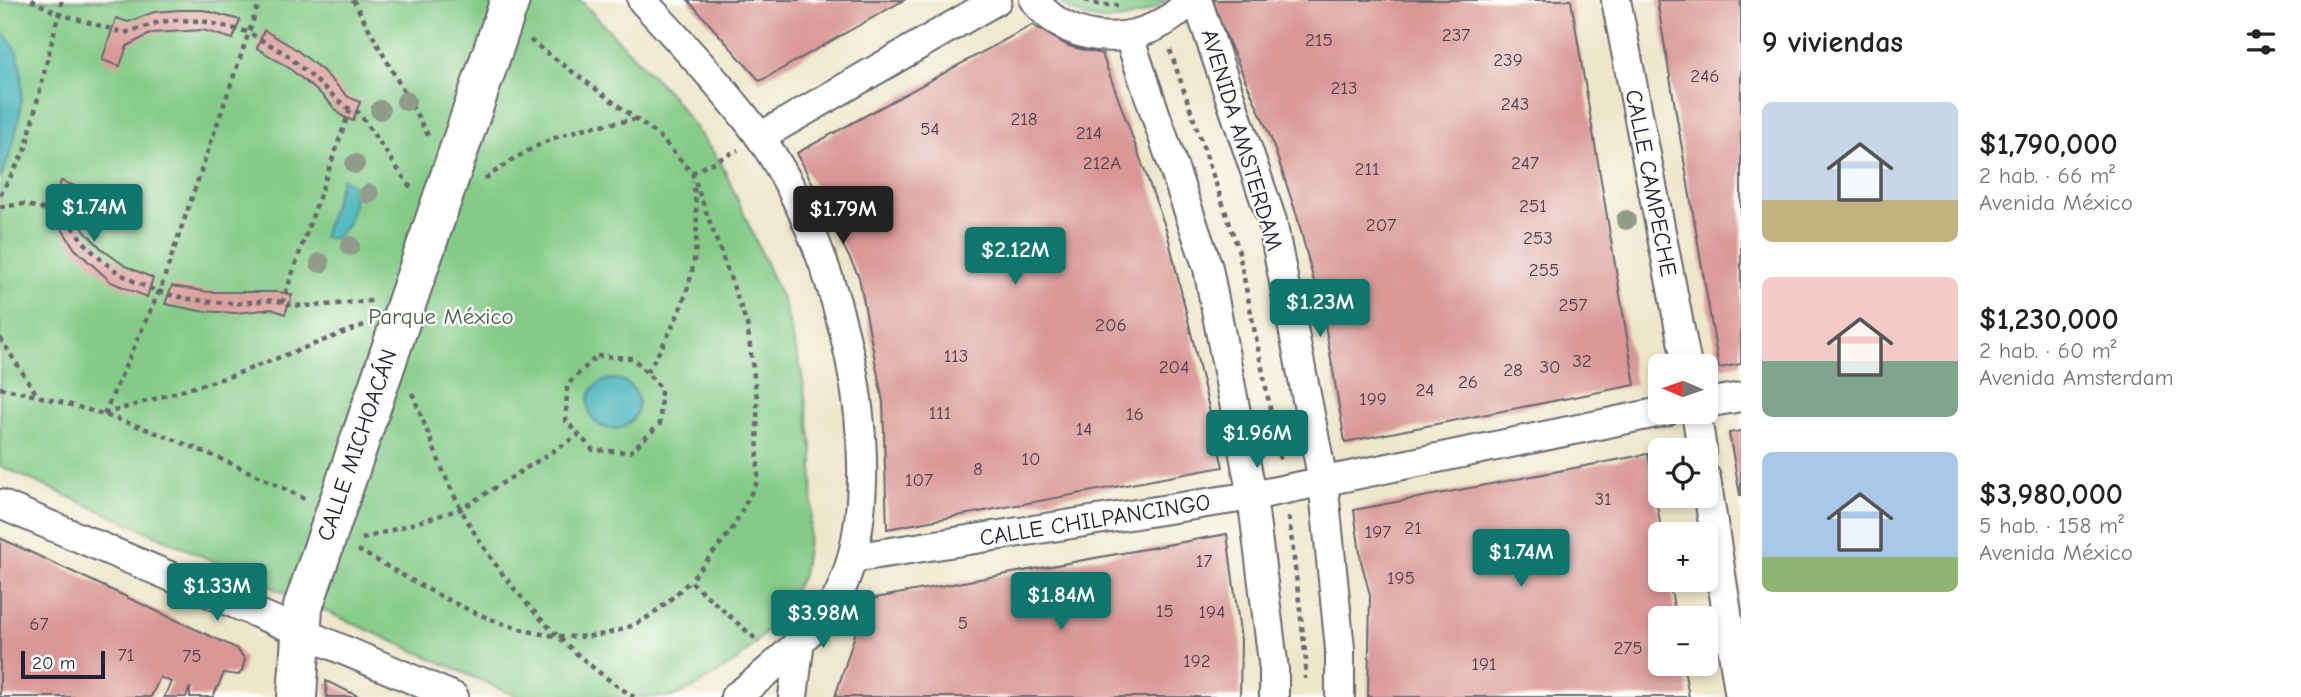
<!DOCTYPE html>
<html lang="es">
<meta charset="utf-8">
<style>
body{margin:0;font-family:"Comic Neue",sans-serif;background:#f6f6f6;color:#222;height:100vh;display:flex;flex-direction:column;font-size:26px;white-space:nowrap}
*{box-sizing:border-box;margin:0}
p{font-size:23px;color:#767676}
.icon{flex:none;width:38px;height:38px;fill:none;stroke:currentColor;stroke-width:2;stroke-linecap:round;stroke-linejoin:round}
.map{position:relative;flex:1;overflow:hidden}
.sheet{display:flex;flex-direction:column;background:#fff;width:560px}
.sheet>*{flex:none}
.needle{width:46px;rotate:272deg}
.tools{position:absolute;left:1648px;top:354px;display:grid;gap:14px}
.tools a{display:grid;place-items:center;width:70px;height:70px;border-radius:10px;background:#fff;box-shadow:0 4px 10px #0003;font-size:35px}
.scale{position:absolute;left:21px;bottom:18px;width:84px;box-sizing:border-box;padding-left:7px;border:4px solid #22223b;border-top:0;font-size:19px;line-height:24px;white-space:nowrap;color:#22223b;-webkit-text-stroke:5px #fdfcf7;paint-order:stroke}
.price{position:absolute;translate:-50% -60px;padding:0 16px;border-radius:7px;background:#0f766e;color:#fff;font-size:23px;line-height:46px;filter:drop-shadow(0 2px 4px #0008)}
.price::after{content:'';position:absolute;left:50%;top:42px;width:21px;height:16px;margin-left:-10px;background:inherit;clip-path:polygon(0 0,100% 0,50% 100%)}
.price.active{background:#222;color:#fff}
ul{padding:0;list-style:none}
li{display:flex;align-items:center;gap:21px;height:175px;padding:0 21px}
li span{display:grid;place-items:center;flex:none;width:196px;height:140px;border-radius:10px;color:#555}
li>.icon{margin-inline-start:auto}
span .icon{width:84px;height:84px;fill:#fffc;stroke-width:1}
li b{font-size:30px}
h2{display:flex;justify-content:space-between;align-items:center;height:84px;padding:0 21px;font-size:30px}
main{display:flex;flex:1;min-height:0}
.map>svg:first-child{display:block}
.green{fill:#83cb87;stroke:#527661;stroke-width:2}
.water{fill:#42b2ba;stroke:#326a7a;stroke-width:2}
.building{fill:#d99896}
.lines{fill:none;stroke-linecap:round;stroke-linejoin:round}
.street-casing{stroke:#69676d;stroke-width:32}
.secondary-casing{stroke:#69676d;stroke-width:42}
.path{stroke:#69676d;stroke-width:4.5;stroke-dasharray:5 5;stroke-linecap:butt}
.street{stroke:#fff;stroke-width:28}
.secondary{stroke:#fff;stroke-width:38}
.tree{fill:#909b8a}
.labels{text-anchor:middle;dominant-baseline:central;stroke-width:5;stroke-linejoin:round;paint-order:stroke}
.number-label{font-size:19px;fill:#504052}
.street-label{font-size:23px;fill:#22223b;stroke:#fdfcf7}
.park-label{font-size:23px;fill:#445d56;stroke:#fdfcf7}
</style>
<main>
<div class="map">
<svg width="1741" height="697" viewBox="0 0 1741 697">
<rect width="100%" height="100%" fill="#fdfcf7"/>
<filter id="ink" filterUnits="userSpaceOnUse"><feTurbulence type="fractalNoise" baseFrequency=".0143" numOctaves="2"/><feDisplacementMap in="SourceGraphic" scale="14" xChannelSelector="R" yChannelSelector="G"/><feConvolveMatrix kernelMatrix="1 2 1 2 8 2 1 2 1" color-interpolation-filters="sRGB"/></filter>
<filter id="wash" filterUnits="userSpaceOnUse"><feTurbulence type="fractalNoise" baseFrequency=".00686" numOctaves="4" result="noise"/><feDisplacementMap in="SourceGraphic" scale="28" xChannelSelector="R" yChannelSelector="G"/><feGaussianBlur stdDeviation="1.57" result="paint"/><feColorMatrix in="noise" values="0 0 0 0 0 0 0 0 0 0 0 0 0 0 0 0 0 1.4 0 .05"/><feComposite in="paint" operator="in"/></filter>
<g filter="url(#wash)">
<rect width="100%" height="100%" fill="#eee6ca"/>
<path class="green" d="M0,0H580L670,94L721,163L784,303L802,375L813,453L812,513L803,575L773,625L737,661L693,688L671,697H518L0,466Z
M1058,0H1168C1133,24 1091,30 1058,0Z"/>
<path class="water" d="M0,31C39,57 17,144 0,179Z
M342,178L353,185L351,195L354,196C353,206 351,218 346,226C341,234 339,230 336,239L323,237Z
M588 404a25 25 0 1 1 50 0a25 25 0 1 1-50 0Z"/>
<g id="blocks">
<path class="building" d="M688,0H904L760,81Z
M1213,0H1571L1635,385L1345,442L1325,324L1297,216L1271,138L1211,2Z
M1657,0H1741V364L1719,368Z
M179,10H203L240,20L233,39L203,30L152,33L127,46L120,66L102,60L116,18L128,22L154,12Z
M1032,25L1068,46L1102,54L1167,232L1223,467L887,529L883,402L859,277L797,153Z
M264,30L294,48L322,70L348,97L360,102L353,121L342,116L322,95L289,68L257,48Z
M61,181L80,188L73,206L75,214L85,232L103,250L125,266L153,278L147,297L111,282L75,249L60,226L48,221Z
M172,286L209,292H280L292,295L285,314L272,309L236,313L200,311L165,304Z
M1741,431V495H1740L1729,433Z
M1648,454L1662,534L1661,579H1669L1676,618H1661V663H1683L1689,697H1368L1370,595L1361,561L1354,510Z
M1227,534L1241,640L1240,697H835L865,603L870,599Z
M0,538L236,648L245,659L242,671L238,675L224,673L213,697H190V687L186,697H164L171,682L160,677L151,697H0Z
M326,681L360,697H327Z"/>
</g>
</g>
<g filter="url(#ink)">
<use href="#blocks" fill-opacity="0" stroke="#69676d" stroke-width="2"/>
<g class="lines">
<g class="street-casing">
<path id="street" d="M642,0C682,44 725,89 760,137C837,245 896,466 840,592C827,621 762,678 735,697
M1034,0C1074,51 1150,47 1190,0
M1197,0L1272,221L1323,481L1340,649V697
M1616,0L1687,366
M1129,37L1208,268L1252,496L1274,670V697
M760,137L997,0
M1706,403L1741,397
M1696,411L1702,450
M1706,478L1740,697
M0,504L454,697
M852,558L1252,496L1666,411
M793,697L800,640"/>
</g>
<g class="secondary-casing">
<path id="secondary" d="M297,697L303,607L510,0"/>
</g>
<path class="path" d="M31,0L59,14L125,33L159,22L176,20L202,21L248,32L286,54L346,107L359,113L411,188
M353,0L429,137
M1085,0L1100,5H1118
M530,40L659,136L692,173L747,324L757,399L758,480L731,531L690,581
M1170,50L1238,248L1281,463
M692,173L738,150
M485,179C538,140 569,128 634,120
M0,195L25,151L62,0
M0,207L24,204L65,215C102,279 161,301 233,303C246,304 262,299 276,301C281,301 286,304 291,305C316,308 346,302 372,301
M282,303L350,109
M0,338L37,395
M597,356L633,358L661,388L660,424L630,452L593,450L566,421L567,385Z
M647,372C687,307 705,259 693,182
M0,388C107,409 207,449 305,499
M412,393C428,432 442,473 462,511C499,581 566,654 634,697
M104,414L161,287L260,0
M104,414L231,376L364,325
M1289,517L1306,660L1305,679
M362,539L461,509L579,435
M358,550C437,593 537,664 631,626C653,617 673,597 690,581L759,642"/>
<use href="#street" class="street"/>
<use href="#secondary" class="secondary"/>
</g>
<g class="tree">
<circle cx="406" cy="101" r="10"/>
<circle cx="380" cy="110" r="10"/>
<circle cx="355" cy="164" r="10"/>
<circle cx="369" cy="194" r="10"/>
<circle cx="1626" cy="220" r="10"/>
<circle cx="350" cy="246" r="10"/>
<circle cx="320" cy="263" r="10"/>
</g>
</g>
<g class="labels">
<g class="number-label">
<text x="1456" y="35">237</text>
<text x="1319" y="40">215</text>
<text x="1508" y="60">239</text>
<text x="1705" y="76">246</text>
<text x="1344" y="88">213</text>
<text x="1515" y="104">243</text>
<text x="1024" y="119">218</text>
<text x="930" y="129">54</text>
<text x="1089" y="133">214</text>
<text x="1102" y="163">212A</text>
<text x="1525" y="163">247</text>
<text x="1367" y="169">211</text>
<text x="1533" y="206">251</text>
<text x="1381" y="225">207</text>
<text x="1538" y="238">253</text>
<text x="1544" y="270">255</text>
<text x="1573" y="305">257</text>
<text x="1111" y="325">206</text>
<text x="956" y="356">113</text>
<text x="1582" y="361">32</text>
<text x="1174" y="367">204</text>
<text x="1550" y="367">30</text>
<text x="1513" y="370">28</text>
<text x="1468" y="382">26</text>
<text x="1425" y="390">24</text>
<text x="1373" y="399">199</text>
<text x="940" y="413">111</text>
<text x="1135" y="414">16</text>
<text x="1084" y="429">14</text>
<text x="1031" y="459">10</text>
<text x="978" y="469">8</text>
<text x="919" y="480">107</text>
<text x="1603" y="499">31</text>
<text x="1413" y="528">21</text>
<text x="1378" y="532">197</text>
<text x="1204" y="561">17</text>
<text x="1401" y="578">195</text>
<text x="1165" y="611">15</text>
<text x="1212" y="612">194</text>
<text x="963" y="623">5</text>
<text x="39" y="624">67</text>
<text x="1628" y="648">275</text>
<text x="126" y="655">71</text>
<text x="192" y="656">75</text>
<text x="1197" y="661">192</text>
<text x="1484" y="664">191</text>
</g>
<g class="street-label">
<text transform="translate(1242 140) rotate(73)">AVENIDA AMSTERDAM</text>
<text transform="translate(1651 183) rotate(79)">CALLE CAMPECHE</text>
<text transform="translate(357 445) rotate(-71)">CALLE MICHOACÁN</text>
<text transform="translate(1095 520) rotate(-9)">CALLE CHILPANCINGO</text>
</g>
<g class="park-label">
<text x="441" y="316">Parque México</text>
</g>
</g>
</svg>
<div class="tools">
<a><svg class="needle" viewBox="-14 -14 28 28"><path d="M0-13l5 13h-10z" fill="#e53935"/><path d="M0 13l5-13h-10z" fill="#767676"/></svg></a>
<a><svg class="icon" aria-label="locate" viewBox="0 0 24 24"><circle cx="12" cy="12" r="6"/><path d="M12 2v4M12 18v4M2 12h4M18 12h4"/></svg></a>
<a>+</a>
<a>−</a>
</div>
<div class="scale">20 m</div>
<b class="price" style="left:94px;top:244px">$1.74M</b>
<b class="price active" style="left:843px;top:246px">$1.79M</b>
<b class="price" style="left:1015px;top:287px">$2.12M</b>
<b class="price" style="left:1320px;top:339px">$1.23M</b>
<b class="price" style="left:1257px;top:470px">$1.96M</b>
<b class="price" style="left:1521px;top:589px">$1.74M</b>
<b class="price" style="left:217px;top:623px">$1.33M</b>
<b class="price" style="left:1061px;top:632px">$1.84M</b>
<b class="price" style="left:823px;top:650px">$3.98M</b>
</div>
<section class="sheet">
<h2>9 viviendas<svg class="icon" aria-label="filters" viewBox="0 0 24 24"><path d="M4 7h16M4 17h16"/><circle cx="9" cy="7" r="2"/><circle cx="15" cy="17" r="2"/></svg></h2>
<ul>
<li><span style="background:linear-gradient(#c9d6e8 70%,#c2b280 0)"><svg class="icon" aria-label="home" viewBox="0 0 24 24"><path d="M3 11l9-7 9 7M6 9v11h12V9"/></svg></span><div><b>$1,790,000</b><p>2 hab. · 66 m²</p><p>Avenida México</p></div></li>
<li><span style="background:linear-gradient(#f6c9c9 60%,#7fa58c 0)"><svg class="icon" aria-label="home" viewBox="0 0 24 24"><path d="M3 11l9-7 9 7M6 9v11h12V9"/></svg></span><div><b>$1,230,000</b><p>2 hab. · 60 m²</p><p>Avenida Amsterdam</p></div></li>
<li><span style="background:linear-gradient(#a9c7e8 75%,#8fb573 0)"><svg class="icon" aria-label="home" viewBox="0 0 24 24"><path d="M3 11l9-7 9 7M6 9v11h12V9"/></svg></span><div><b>$3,980,000</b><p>5 hab. · 158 m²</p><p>Avenida México</p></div></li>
</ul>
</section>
</main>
